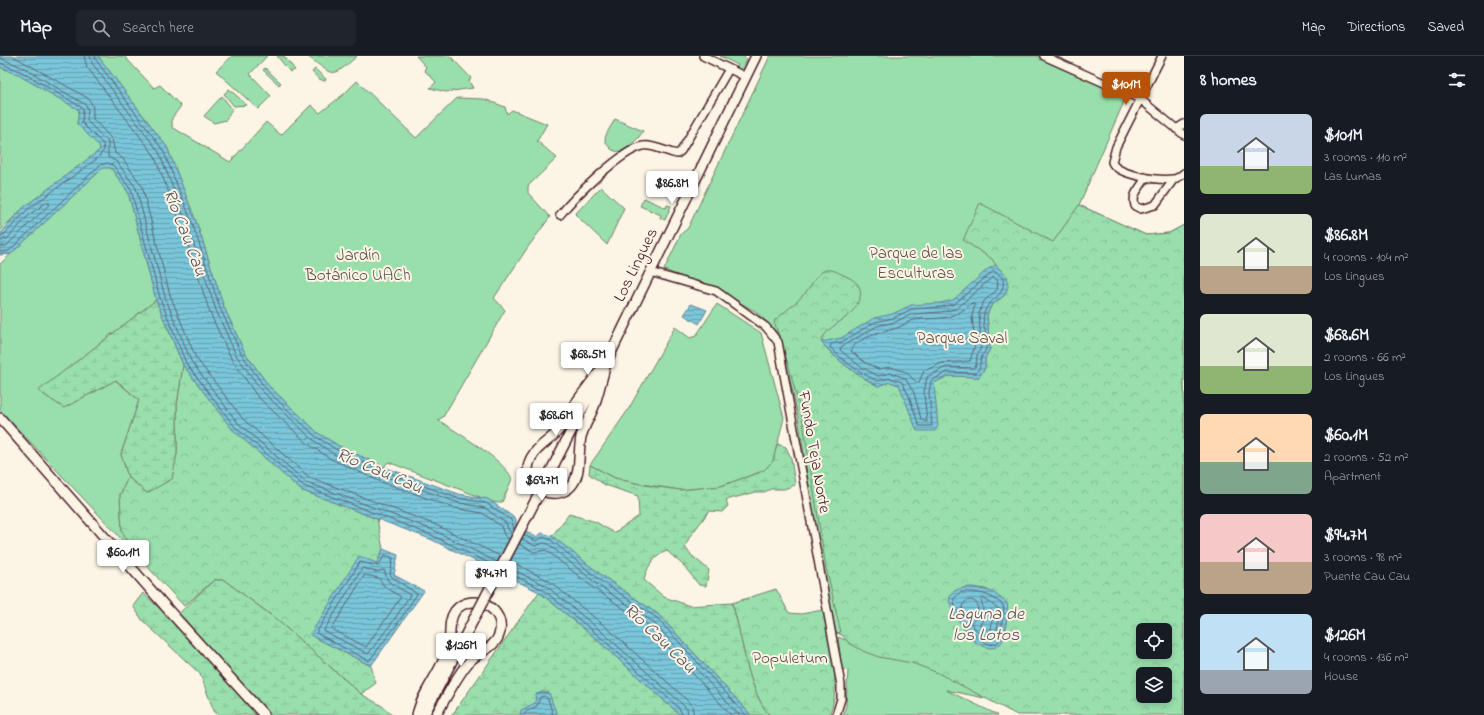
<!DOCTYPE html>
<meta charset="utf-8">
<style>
body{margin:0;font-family:"Indie Flower",sans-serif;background:#20242c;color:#f1f3f6;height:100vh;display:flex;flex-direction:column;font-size:15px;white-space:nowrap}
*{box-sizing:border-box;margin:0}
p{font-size:13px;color:#9ea1a6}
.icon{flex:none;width:22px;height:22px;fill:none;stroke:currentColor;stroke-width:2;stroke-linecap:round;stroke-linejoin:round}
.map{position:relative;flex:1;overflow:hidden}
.panel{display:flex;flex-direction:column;background:#171b24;width:300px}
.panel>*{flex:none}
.tools{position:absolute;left:1136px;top:567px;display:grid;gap:8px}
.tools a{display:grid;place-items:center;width:36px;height:36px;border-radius:6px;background:#171b24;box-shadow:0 2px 6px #0003;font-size:20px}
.price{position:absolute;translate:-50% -34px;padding:0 9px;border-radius:4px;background:#fff;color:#222;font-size:13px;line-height:26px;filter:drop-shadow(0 1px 2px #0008)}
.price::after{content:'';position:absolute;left:50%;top:24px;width:12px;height:9px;margin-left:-6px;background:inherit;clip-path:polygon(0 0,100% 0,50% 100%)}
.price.current{background:#b45309;color:#fff}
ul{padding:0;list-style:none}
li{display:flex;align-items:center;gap:12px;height:100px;padding:0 16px}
li span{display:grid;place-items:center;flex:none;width:112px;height:80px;border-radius:6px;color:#555}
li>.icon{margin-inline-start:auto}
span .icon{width:48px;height:48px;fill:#fffc;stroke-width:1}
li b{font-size:17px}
h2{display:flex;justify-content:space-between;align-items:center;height:48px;padding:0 16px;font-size:17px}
header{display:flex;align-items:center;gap:24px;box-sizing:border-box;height:56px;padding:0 20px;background:#171b24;border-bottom:1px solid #363941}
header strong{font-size:19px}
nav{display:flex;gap:22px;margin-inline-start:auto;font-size:14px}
.search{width:280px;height:36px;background:#20242c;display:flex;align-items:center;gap:10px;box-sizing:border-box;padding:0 14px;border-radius:6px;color:#9ea1a6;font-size:15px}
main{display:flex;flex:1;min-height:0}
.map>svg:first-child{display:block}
.green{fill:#99dfac;stroke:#727f6c;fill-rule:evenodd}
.forest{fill:url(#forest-crowns);stroke:#727f6c;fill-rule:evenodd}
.wetland{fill:url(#wetland-marsh);stroke:#727f6c}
.water{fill:url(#water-rules);stroke:#678394}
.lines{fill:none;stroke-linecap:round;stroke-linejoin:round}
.shore{stroke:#5d6271;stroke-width:1}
.minor-casing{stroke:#4a1f2b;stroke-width:10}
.secondary-casing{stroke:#4a1f2b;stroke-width:12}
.minor{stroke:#fcf5e5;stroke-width:7}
.secondary{stroke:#fcf5e5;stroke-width:9}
.secondary-bridge-casing{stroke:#4a1f2b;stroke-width:12;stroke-linecap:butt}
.secondary-bridge{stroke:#fcf5e5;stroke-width:9}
.labels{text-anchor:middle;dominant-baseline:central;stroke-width:4;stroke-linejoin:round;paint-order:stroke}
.park-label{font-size:17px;fill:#5e4f4b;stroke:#fcf5e5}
.street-label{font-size:17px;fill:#4a1f2b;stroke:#fcf5e5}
.water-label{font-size:18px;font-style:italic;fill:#585160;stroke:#fcf5e5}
</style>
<header>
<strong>Map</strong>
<div class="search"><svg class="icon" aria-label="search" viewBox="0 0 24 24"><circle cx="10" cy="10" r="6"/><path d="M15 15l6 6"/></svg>Search here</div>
<nav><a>Map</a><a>Directions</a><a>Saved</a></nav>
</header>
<main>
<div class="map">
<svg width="1184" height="659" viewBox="0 0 1184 659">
<defs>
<pattern id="forest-crowns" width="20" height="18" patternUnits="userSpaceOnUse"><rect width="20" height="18" fill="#99dfac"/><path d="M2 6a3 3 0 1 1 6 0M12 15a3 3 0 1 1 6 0" fill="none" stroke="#85bf94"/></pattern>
<pattern id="wetland-marsh" width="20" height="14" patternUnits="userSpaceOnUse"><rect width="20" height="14" fill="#99dfac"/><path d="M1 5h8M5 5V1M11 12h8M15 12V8" fill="none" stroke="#85bf94"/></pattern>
<pattern id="water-rules" width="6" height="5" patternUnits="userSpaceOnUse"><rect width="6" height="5" fill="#7ac6da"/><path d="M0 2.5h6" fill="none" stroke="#66a0b1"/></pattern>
</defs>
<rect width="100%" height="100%" fill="#fcf5e5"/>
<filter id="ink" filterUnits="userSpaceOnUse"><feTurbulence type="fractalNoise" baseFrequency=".025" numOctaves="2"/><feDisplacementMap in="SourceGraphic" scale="8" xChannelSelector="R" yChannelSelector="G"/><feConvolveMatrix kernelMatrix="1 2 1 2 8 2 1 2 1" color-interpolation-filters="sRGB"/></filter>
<g filter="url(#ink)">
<path class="green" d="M98,0H124L154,32L160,29L181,50L172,62V71L230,106L266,66L281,79L311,49L320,57L344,38L357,25L416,82L457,42L484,43L505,51L507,58L512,54L547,68L537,85L557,102L528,130V137L550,161L528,191L494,242L505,254L443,361L438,364C455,375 506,405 512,423L502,446L498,447L493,446L388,406L384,411L339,390L318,377L268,329L244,295L224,251L197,168L167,91Z
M232,0H267L250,18L271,40L258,53L216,15Z
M277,0H284L295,14L290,16Z
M307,0H357C330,24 335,20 307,0Z
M416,0H450L471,22L469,25L473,32L446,36L430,32L436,26L424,14L426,11Z
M720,0H742L747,3L741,15L736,12L738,9Z
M770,0H1037L1126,41L1079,149L1146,179L1169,177L1184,169V659L1027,651L946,634L998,659H843L846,650L848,614L842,613L838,581L869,593L950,568L836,577L821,506L798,360L784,297L777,276L755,255L715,233L664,214L681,178L688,172ZM1143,574H1165V596H1143ZM1143,618H1165V640H1143Z
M0,11L20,20L79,54L77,68L99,90L100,94L24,151L0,175Z
M265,12L281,27L279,29L263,14Z
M315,13L326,23L325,25L319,23L312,16Z
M229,33L247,49L234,50L224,38Z
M222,40L232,53L226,64L214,67L204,60Z
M615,63L643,75C638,84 620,103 610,92C608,89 605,87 605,84C605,78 612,69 615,63Z
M107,111L111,112L128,136L156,244L39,335L91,338L115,324L139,344L121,398L128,421L120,439L122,475L130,492L0,354V208L103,112Z
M601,131L624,152L607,189L575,158Z
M644,142L666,152L667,149L671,150L665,164L660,162L661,159L640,150Z
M717,248L761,277L784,362L773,405L763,415L721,430L680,434L629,426L615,422L590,409L628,354L675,271L690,282L696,280Z"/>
<path class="forest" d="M980,147L1053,186L1079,149L1146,179L1169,177L1184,169V659H1017L938,617L912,607L879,601L865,596L849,587L842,579L836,577L841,576C835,555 832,533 826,512L803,366L789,311L774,265C784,256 797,247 806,236C811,230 817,216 826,214C832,213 837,216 841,218C853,223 865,229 859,244C850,267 828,266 821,286C838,305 855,318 878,330L890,326L900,329L911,356L913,365L933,337L934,327L948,320L979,321L985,312V302L990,293L987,259L991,250L1005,239L1007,221L996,209L992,203L963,184ZM971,531L986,533L1007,547L1006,572L959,564L954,559ZM1143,574H1165V596H1143ZM1143,618H1165V640H1143Z
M183,309L232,373L301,434L377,463L383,493L377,507L310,579L371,610L376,627L361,638L276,563L224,524H214L184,550L130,492L122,475L120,439L128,421L147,437L177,398V349Z
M776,533L789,557L801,558L823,554C829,584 843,630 829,659H769C746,630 743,582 732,547Z"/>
<path class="wetland" d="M156,244L183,309L177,349V398L172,423L147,437L128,421L121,398L139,344L116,324L64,352L38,335Z
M777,388L786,391L791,402L795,429L784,433H771L764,436H756L726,444L728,450L722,456L709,455L689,482L685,491L690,498L709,514L706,530L699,529L684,510L667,495C655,499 646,512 644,524L664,541L690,550L732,547C743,582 746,630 769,659H751L659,559L604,521L552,480L569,458L596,466L614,477L639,460L638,440L605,429L589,418L590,409L615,422L644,429L680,434L721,430L763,415L773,405Z
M214,524H224L276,563L361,638L382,650L392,659H218L214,655L200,618L143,565L133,550L143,537L172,564Z
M539,536L595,582L680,659H452Z"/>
<path class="water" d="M0,0H98L167,91L197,168L224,251L244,295L268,329L318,377L339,390L384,411L459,438L488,443L516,463V470L536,481L542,477L552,480L604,521L659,559L751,659H680L595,582L539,536L430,483L301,434L232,373L183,309L156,244L128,136L111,112H103L11,198L0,199V178L24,151L100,94L99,90L77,68L79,54L20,20L0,11Z
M996,209L1007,221L1008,231L1005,239L991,250L987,259L990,293L985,302V312L979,321L948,320L934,327L938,370L935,375H917L899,329L890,326L878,330C855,318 838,305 821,286L841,282L874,262L892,258L911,249L940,247L953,244L988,213Z
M691,248L707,254L699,268L684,259Z
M383,493L398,499L394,519L424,535L371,610L310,579L359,500L377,507Z
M971,531L993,536L1007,547C1009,555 1006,561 1006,569C1005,591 994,599 974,585C968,581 964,572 959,565C947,547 942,533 971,531Z
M543,636L549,637L557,659H520L521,654L535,647L536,638Z"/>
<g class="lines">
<path class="shore" d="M13,0L86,41C94,47 93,54 93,63L112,83L115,97L123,103L142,130L170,239L196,302L243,363L309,421L436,469L500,500
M84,0L87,11L154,99L183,173L210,257L231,302L257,340L308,388L331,403L379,425L454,452L482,457L501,470L504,479L509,483
M90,0L92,7L159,96L188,171L216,254L236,299L262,335L312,383L335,399L381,419L456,446L485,452L506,467L508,473L512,478
M95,0L96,4L163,94L193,169L220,252L241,297L265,332L315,380L337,394L383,415L457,442L486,447L511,464L514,473
M0,2L24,12L86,49L88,54L87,65L108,86V101L117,106L136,132L165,241L191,305L238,367L306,426L433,474L497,506
M0,7L22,16L81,51L83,54L82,67L103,88L104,94L98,102L27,154L5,178L0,180
M0,185L7,183L30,158L47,146H49V149L6,190H0
M0,196L9,195L100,109L107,107L113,109L131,134L160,242L186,307L235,371L304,430L431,479L495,510
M994,215L1003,222C1006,243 988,241 984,258C981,269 989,281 986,292C986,295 983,298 982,300C979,307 981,312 976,317L947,316L931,325L929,336L932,370H919L909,340L902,326L890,322L877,325C860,316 843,306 830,291L831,288L842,286L875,266L893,262L912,253L941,251L954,248Z
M993,221L998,225L997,234L984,245L979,257L981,291L977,300L976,310L973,312L946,311L927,321L924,337L927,366L923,365L921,363L914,337L905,322L891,317L878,320L861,311L840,294L841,291L877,270L895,266L912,258L941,256L956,253Z
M972,247L975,249L972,260L975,289L970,305L942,307L924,315L918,328L906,316L891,311L878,313L864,306L851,295C856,281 885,276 897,272C903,270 908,265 914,264C940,261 951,266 972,247Z
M524,479L536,485L543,481L551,484L601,525L657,562L746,659
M522,483L535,490L544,487L548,488L598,529L653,566L739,659
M519,488L534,496L546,494L595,533L649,570L731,659
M385,499L393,502L390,518L392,521L417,538L398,567L369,605L316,577L360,506L378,510Z
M510,505L549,525L605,570L685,642L692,650L694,659
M507,511L545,529L601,575L680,646L687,653L688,659
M363,512L376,516L384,514L388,525L410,539L394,564L368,598L324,575Z
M505,515L542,533L598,579L677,650L683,659
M365,519L379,522L384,530L401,541L366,591L332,573Z
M961,536C979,535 990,538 1003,549C1005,556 1002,562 1002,568C1002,572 1002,577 1001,581C992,607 952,558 954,543Z
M983,542L999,553L997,578L994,582C983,582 977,576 971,567C978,558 987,559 981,544Z
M962 552a8 8 0 1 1 16 0a8 8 0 1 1-16 0Z
M989,555L991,554L993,556L991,574L989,576L980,569Z
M524,659L525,656L537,650L540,641L544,640L548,643L553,659"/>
<g class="minor-casing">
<path id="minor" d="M703,0L746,21
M1044,0L1140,43L1184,79
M1162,0L1116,91L1112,106C1116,119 1160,125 1173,123C1177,123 1181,119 1184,117
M1176,73L1184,68
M1145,121C1142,133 1131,135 1135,150L1141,153L1155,149L1174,123
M560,159C574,141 622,94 643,90C651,88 665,95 673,97L677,98L681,95L729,13
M650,216L716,235L766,271L778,286L841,629V643L836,659"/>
</g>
<g class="secondary-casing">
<path id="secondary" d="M606,307C603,320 599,334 595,348C591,359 584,370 581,381C578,395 581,414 574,426C560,449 522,434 529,407C533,393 548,386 557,376C564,367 569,357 575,348C585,334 596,320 606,307Z
M0,362L172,558L264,659
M543,430L606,307L756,0
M417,659C422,636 441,616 448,593C452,581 447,566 455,555C472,534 508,553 499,579C495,591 481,595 472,603C460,613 445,644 436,659
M424,659L478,555"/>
</g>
<use href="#minor" class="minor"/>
<use href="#secondary" class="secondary"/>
<g class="secondary-bridge-casing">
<path id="secondary-bridge" d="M478,555L543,430"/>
</g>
<use href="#secondary-bridge" class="secondary-bridge"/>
</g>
</g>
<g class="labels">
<g class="park-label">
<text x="916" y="197">Parque de las<tspan x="916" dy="20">Esculturas</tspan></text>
<text x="358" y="199">Jardín<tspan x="358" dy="20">Botánico UACh</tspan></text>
<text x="962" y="282">Parque Saval</text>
<text x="790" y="602">Populetum</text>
</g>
<g class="street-label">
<text transform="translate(636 209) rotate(-64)">Los Lingues</text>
<text transform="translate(814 396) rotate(80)">Fundo Teja Norte</text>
</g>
<g class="water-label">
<text transform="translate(184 177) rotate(69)">Río Cau Cau</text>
<text transform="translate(379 416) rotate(23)">Río Cau Cau</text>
<text x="986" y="559">Laguna de<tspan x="986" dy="21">los Lotos</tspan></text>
<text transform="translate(659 583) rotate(44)">Río Cau Cau</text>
</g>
</g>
</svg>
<div class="tools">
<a><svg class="icon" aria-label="locate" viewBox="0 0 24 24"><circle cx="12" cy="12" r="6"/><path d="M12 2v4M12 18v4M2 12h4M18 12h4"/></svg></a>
<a><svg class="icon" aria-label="layers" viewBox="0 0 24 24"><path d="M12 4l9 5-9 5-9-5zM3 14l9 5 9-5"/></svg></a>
</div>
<b class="price current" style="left:1126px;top:50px">$101M</b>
<b class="price" style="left:672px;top:149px">$86.8M</b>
<b class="price" style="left:588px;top:320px">$68.5M</b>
<b class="price" style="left:556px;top:381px">$68.6M</b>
<b class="price" style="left:542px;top:446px">$69.7M</b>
<b class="price" style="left:123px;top:518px">$60.1M</b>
<b class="price" style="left:491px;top:539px">$94.7M</b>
<b class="price" style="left:461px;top:611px">$126M</b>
</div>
<section class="panel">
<h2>8 homes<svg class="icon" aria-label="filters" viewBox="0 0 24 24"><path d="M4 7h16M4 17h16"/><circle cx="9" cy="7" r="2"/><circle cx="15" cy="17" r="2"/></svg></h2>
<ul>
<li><span style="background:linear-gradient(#c9d6e8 65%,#8fb573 0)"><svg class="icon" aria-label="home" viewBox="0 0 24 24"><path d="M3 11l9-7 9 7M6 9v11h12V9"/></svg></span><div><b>$101M</b><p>3 rooms · 110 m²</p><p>Las Lumas</p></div></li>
<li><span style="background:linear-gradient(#dfe7d0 65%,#b9a48a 0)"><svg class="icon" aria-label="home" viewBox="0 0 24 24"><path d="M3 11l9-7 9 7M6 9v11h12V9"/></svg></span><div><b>$86.8M</b><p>4 rooms · 104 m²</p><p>Los Lingues</p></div></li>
<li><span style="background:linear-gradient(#dfe7d0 65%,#8fb573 0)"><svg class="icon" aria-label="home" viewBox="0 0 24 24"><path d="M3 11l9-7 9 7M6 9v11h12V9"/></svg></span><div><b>$68.6M</b><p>2 rooms · 66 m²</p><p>Los Lingues</p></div></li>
<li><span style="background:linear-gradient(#ffd9b3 60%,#7fa58c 0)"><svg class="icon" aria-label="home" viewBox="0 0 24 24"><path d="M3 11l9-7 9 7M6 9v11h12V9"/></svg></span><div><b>$60.1M</b><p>2 rooms · 52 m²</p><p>Apartment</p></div></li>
<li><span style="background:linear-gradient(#f6c9c9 60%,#b9a48a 0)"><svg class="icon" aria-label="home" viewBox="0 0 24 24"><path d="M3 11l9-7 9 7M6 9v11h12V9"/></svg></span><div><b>$94.7M</b><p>3 rooms · 98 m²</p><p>Puente Cau Cau</p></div></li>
<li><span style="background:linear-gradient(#bfe0f5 70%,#9aa5b1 0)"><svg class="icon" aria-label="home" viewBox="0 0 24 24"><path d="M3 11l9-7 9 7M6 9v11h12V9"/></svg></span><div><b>$126M</b><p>4 rooms · 136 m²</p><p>House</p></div></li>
</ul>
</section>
</main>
